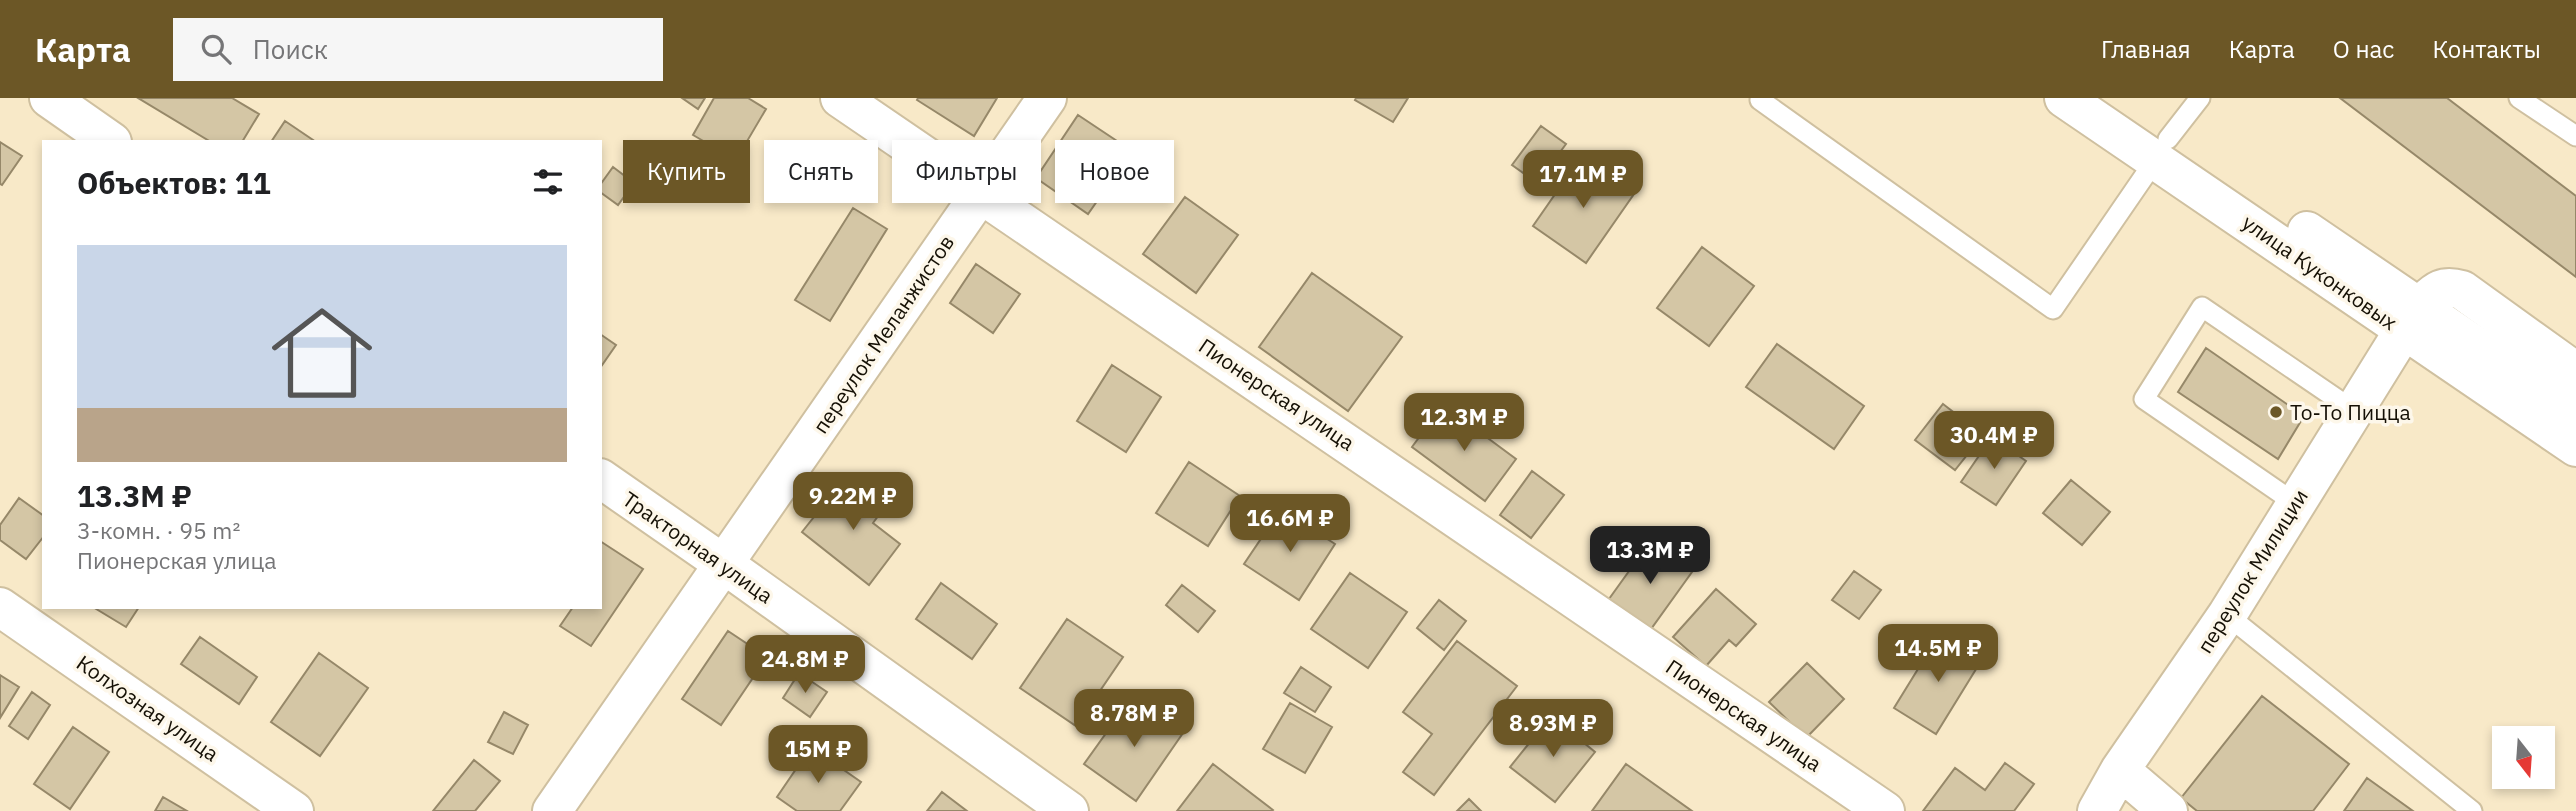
<!DOCTYPE html>
<html lang="ru">
<meta charset="utf-8">
<style>
body{margin:0;font-family:"IBM Plex Sans",sans-serif;background:#f6f6f6;color:#202124;height:100vh;display:flex;flex-direction:column;font-size:26px;white-space:nowrap}
*{box-sizing:border-box;margin:0}
p{font-size:23px;color:#757577}
.icon{flex:none;width:38px;height:38px;fill:none;stroke:currentColor;stroke-width:2;stroke-linecap:round;stroke-linejoin:round}
.map{position:relative;flex:1;overflow:hidden}
.sheet{position:absolute;left:42px;top:42px;width:560px;height:469px;display:flex;flex-direction:column;background:#fff;border-radius:0px;box-shadow:0 4px 10px #0003}
.sheet>*{flex:none}
.hud{position:absolute;left:623px;top:42px;width:665px;height:63px;display:flex;gap:14px}
.needle{width:46px;rotate:163deg}
.controls{position:absolute;left:2492px;top:628px;display:grid;gap:14px}
.controls a{display:grid;place-items:center;width:63px;height:63px;border-radius:0px;background:#fff;box-shadow:0 4px 10px #0003;font-size:35px}
.price{position:absolute;translate:-50% -60px;padding:0 16px;border-radius:14px;background:#6c5726;color:#fff;font-size:23px;line-height:46px;filter:drop-shadow(0 2px 4px #0008)}
.price::after{content:'';position:absolute;left:50%;top:42px;width:21px;height:16px;margin-left:-10px;background:inherit;clip-path:polygon(0 0,100% 0,50% 100%)}
.price.on{background:#222;color:#fff}
ul{padding:0;list-style:none}
li{display:grid;align-content:center;gap:14px;height:371px;padding:0 35px}
li span{display:grid;place-items:center;height:217px;border-radius:0px;color:#555}
li>.icon{margin-inline-start:auto}
span .icon{width:126px;height:126px;fill:#fffc;stroke-width:1}
li b{font-size:30px}
h2{display:flex;justify-content:space-between;align-items:center;height:84px;padding:0 35px;font-size:30px}
.chip{padding:0 24px;border-radius:0px;background:#fff;box-shadow:0 4px 10px #0003;font-size:24px;line-height:63px}
.chip.on{background:#6c5726;color:#fff}
header{display:flex;align-items:center;gap:42px;box-sizing:border-box;height:98px;padding:0 35px;background:#6c5726;color:#fff}
header strong{font-size:33px}
nav{display:flex;gap:38px;margin-inline-start:auto;font-size:24px}
.search{width:490px;height:63px;background:#f6f6f6;display:flex;align-items:center;gap:18px;box-sizing:border-box;padding:0 24px;border-radius:0px;color:#757577;font-size:26px}
.map>svg:first-child{display:block}
.building{fill:#d4c6a5;stroke:#968869;stroke-width:2}
.lines{fill:none;stroke-linecap:round;stroke-linejoin:round}
.service-casing{stroke:#cfc0a0;stroke-width:23}
.minor-casing{stroke:#cfc0a0;stroke-width:42}
.primary-casing{stroke:#cfc0a0;stroke-width:42}
.service{stroke:#fff;stroke-width:19}
.minor{stroke:#fff;stroke-width:38}
.primary{stroke:#fff;stroke-width:38}
.poi-dot{fill:#6c5726;stroke:#fdf7ea;stroke-width:2.5}
.labels{text-anchor:middle;dominant-baseline:central;stroke-width:7;stroke-linejoin:round;paint-order:stroke}
.street-label{font-size:21px;fill:#151005;stroke:#fdf7ea}
.poi-label{font-size:21px;fill:#151005;stroke:#fdf7ea;text-anchor:start}
</style>
<header>
<strong>Карта</strong>
<div class="search"><svg class="icon" aria-label="search" viewBox="0 0 24 24"><circle cx="10" cy="10" r="6"/><path d="M15 15l6 6"/></svg>Поиск</div>
<nav><a>Главная</a><a>Карта</a><a>О нас</a><a>Контакты</a></nav>
</header>
<div class="map">
<svg width="2576" height="713" viewBox="0 0 2576 713">
<rect width="100%" height="100%" fill="#f8e9c8"/>
<path class="building" d="M138,0H232L259,16L242,44H211Z
M682,0H705L698,11Z
M714,0H748L766,11L736,62L693,37Z
M918,0H997L974,38L917,2Z
M1356,0H1408L1393,24L1355,2Z
M2340,0H2447L2576,98V179Z
M1078,17L1132,53L1088,116L1036,80Z
M285,23L316,44H271Z
M1541,28L1566,46L1537,85L1512,67Z
M0,44L22,58L2,87L0,86Z
M1581,59L1634,96L1586,165L1533,128Z
M613,69L634,85L618,107L600,94V87Z
M1185,99L1238,137L1196,195L1143,156Z
M853,110L887,131L830,223L795,202Z
M1702,149L1754,188L1709,248L1657,210Z
M976,166L1020,196L993,235L950,205Z
M1312,175L1402,239L1348,313L1259,249Z
M600,236L616,247L600,270Z
M1777,246L1864,308L1834,351L1746,289Z
M2206,250L2304,318L2278,361L2178,294Z
M1112,267L1161,299L1126,354L1077,323Z
M1943,306L1983,337L1955,372L1915,342Z
M1443,307L1516,361L1485,403L1412,349Z
M1992,339L2026,363L1996,407L1961,384Z
M1189,364L1240,398L1208,448L1156,415Z
M1532,373L1564,397L1531,440L1500,417Z
M845,380L884,410L873,425L900,446L869,487L802,434Z
M2071,382L2110,414L2082,447L2043,415Z
M19,400L44,418V438L26,461L0,442V427Z
M1281,411L1335,446L1299,502L1244,466Z
M600,443L643,471L591,548L560,528L573,509H600Z
M1650,444L1692,474L1651,531L1609,501Z
M1854,473L1881,492L1859,521L1832,502Z
M1350,475L1407,514L1368,570L1311,531Z
M941,485L997,526L972,561L916,521Z
M1182,487L1215,513L1198,534L1166,507Z
M1716,491L1756,526L1736,548L1729,542L1706,568L1673,539Z
M1439,502L1466,523L1444,552L1417,530Z
M93,509H139L126,529Z
M1067,521L1123,559L1076,628L1020,590Z
M728,533L767,559L721,627L682,601Z
M1939,537L1981,563L1936,636L1894,610Z
M200,539L257,579L239,606L181,566Z
M1457,543L1517,588L1434,697L1403,674L1432,636L1403,614Z
M319,555L368,590L320,658L271,624Z
M1807,565L1844,601L1806,640L1769,604Z
M1301,569L1331,589L1315,614L1284,595Z
M799,575L827,594L810,619L783,600Z
M0,577L19,589L0,620Z
M32,594L50,607L28,641L9,628Z
M2262,598L2349,666L2313,713H2197L2181,700Z
M1132,599L1183,635L1136,703L1084,666Z
M1290,605L1332,629L1305,675L1263,651Z
M504,614L528,627L513,656L488,644Z
M1551,618L1595,654L1555,704L1510,669Z
M73,629L109,654L70,711L34,686Z
M811,649L861,684L840,713H797L777,699Z
M474,662L500,683L475,713H433Z
M2005,665L2034,686L2014,713H1923L1955,670L1985,692Z
M1213,666L1273,712L1272,713H1177Z
M1626,666L1692,713H1592Z
M2367,680L2413,713H2344Z
M942,694L967,713H927Z
M163,699L187,713H155Z
M1469,701L1481,713H1457Z"/>
<g class="lines">
<g class="service-casing">
<path id="service" d="M2519,0L2576,38
M1760,2L2053,211L2156,61
M2168,41L2200,0
M2295,405L2144,301L2202,209L2353,312
M2227,517L2472,713"/>
</g>
<g class="minor-casing">
<path id="minor" d="M49,0L112,44
M840,0L1885,713
M2420,208C2435,194 2440,186 2462,192L2576,274
M600,380L725,467L1069,713
M0,509L294,713
M2120,672L2168,713
M552,713L1047,0
M2097,713L2120,672L2227,517L2404,232"/>
</g>
<g class="primary-casing">
<path id="primary" d="M2064,0L2576,349
M2307,133L2576,316"/>
</g>
<use href="#service" class="service"/>
<use href="#minor" class="minor"/>
<use href="#primary" class="primary"/>
</g>
<circle class="poi-dot" cx="2276" cy="314" r="7"/>
<g class="labels">
<g class="street-label">
<text transform="translate(2320 174) rotate(35)">улица Куконковых</text>
<text transform="translate(883 236) rotate(-56)">переулок Меланжистов</text>
<text transform="translate(1277 296) rotate(34)">Пионерская улица</text>
<text transform="translate(698 449) rotate(35)">Тракторная улица</text>
<text transform="translate(2252 473) rotate(-58)">переулок Милиции</text>
<text transform="translate(148 610) rotate(35)">Колхозная улица</text>
<text transform="translate(1744 617) rotate(34)">Пионерская улица</text>
</g>
<g class="poi-label">
<text x="2290" y="314">То-То Пицца</text>
</g>
</g>
</svg>
<div class="controls">
<a><svg class="needle" viewBox="-14 -14 28 28"><path d="M0-13l5 13h-10z" fill="#e53935"/><path d="M0 13l5-13h-10z" fill="#757577"/></svg></a>
</div>
<b class="price" style="left:1583px;top:112px">17.1M ₽</b>
<b class="price" style="left:1464px;top:355px">12.3M ₽</b>
<b class="price" style="left:1994px;top:373px">30.4M ₽</b>
<b class="price" style="left:853px;top:434px">9.22M ₽</b>
<b class="price" style="left:1290px;top:456px">16.6M ₽</b>
<b class="price on" style="left:1650px;top:488px">13.3M ₽</b>
<b class="price" style="left:1938px;top:586px">14.5M ₽</b>
<b class="price" style="left:805px;top:597px">24.8M ₽</b>
<b class="price" style="left:1134px;top:651px">8.78M ₽</b>
<b class="price" style="left:1553px;top:661px">8.93M ₽</b>
<b class="price" style="left:818px;top:687px">15M ₽</b>
<div class="hud">
<a class="chip on">Купить</a>
<a class="chip">Снять</a>
<a class="chip">Фильтры</a>
<a class="chip">Новое</a>
</div>
<section class="sheet">
<h2>Объектов: 11<svg class="icon" aria-label="filters" viewBox="0 0 24 24"><path d="M4 7h16M4 17h16"/><circle cx="9" cy="7" r="2"/><circle cx="15" cy="17" r="2"/></svg></h2>
<ul>
<li><span style="background:linear-gradient(#c9d6e8 75%,#b9a48a 0)"><svg class="icon" aria-label="home" viewBox="0 0 24 24"><path d="M3 11l9-7 9 7M6 9v11h12V9"/></svg></span><div><b>13.3M ₽</b><p>3-комн. · 95 m²</p><p>Пионерская улица</p></div></li>
</ul>
</section>
</div>
